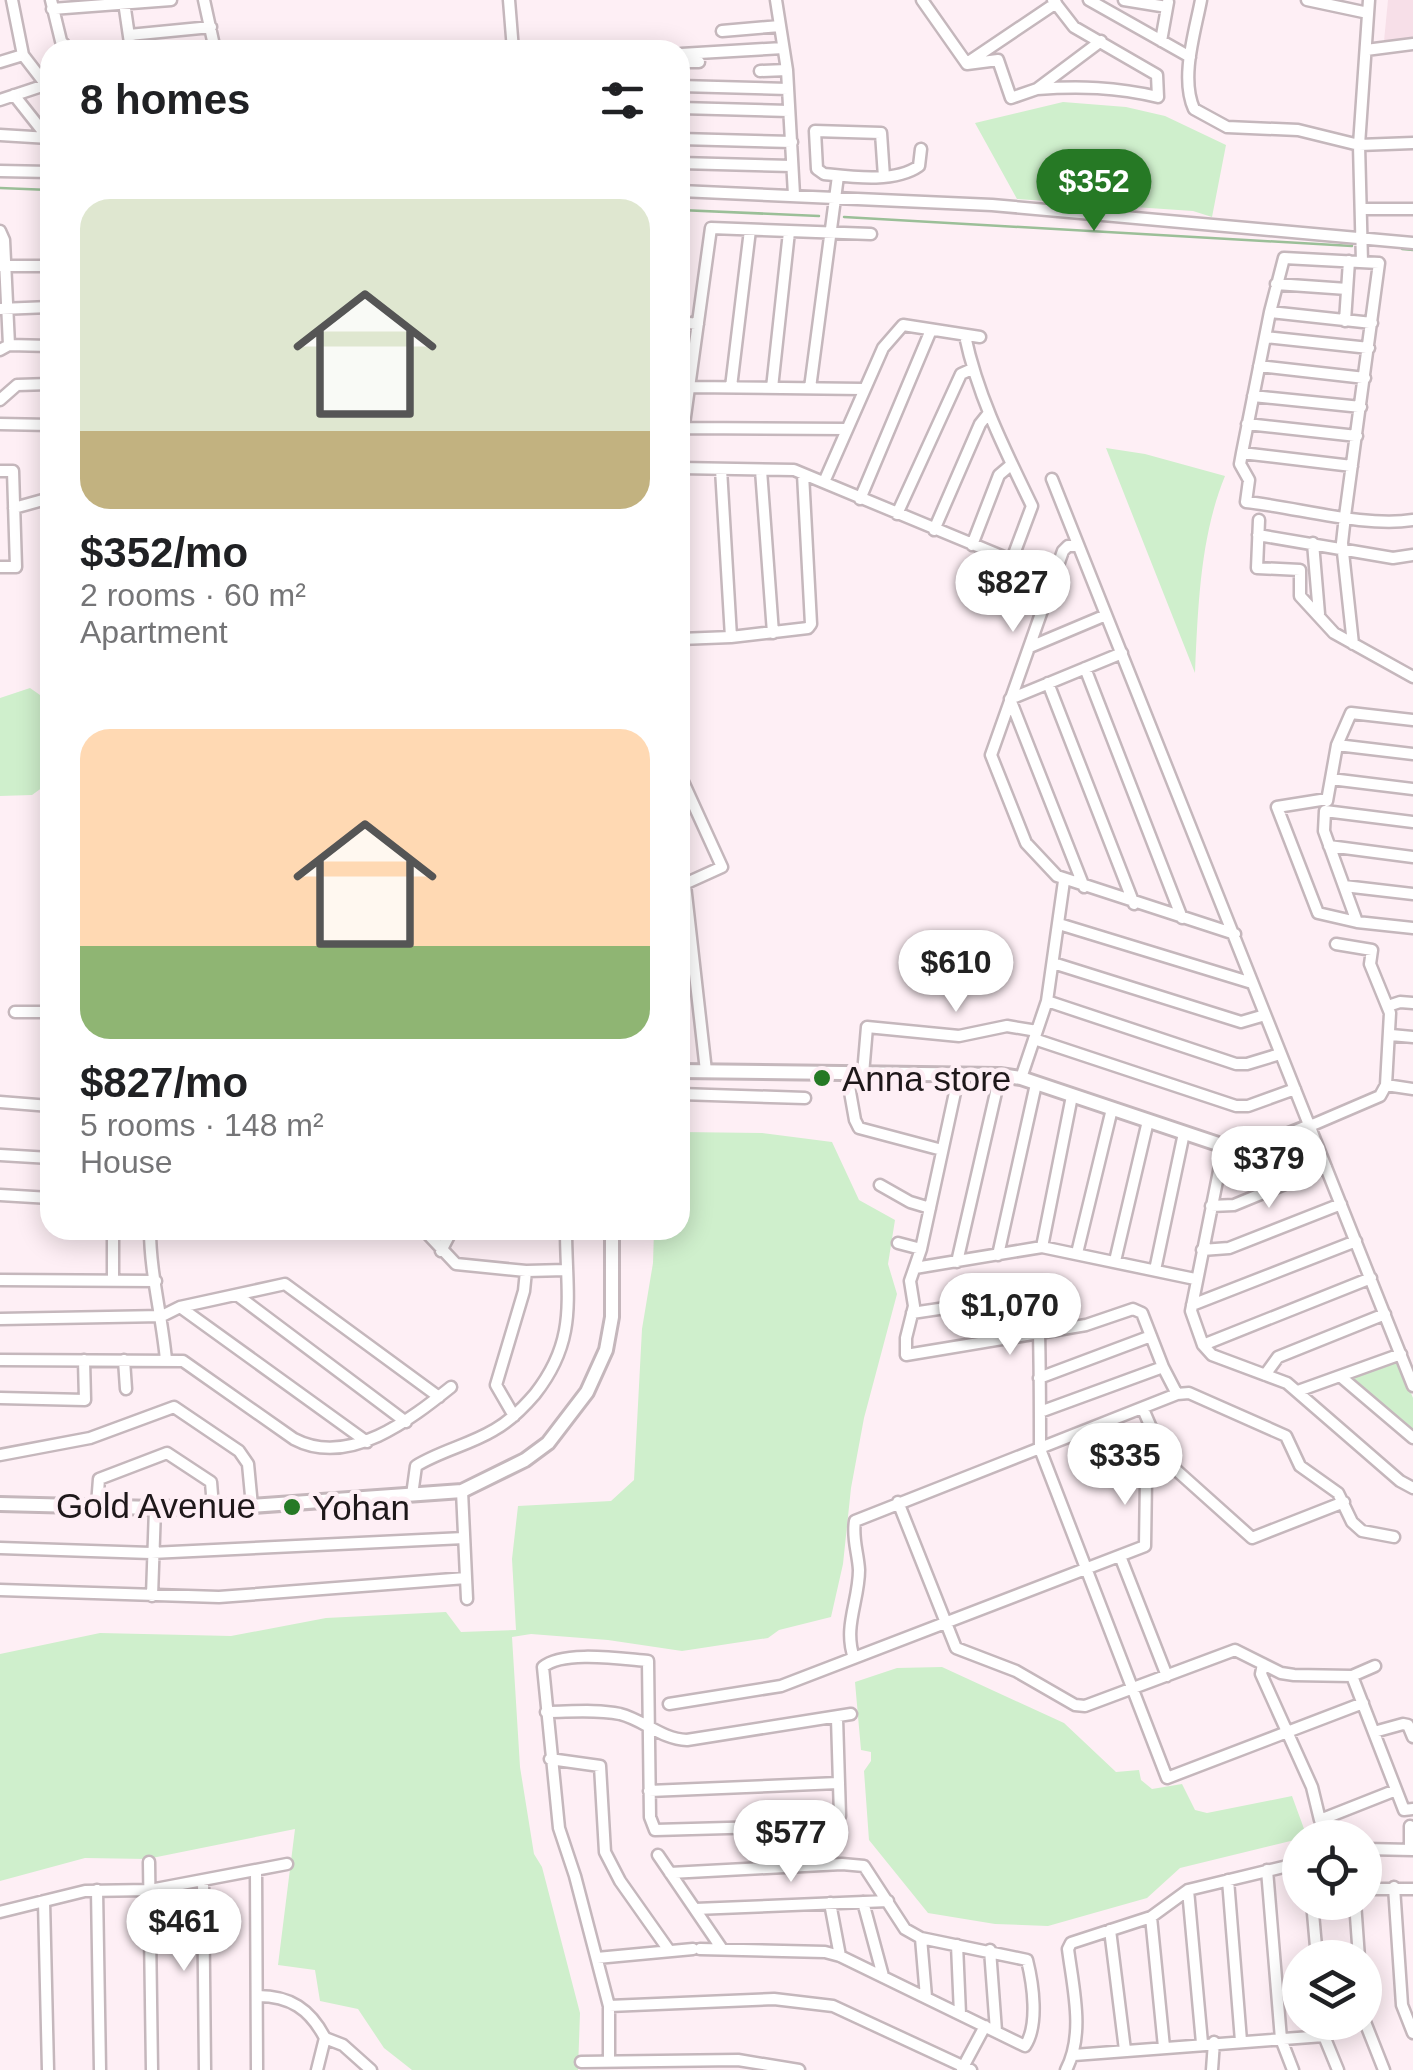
<!DOCTYPE html>
<meta charset="utf-8">
<style>
body{margin:0;font-family:Helvetica,sans-serif;background:#f6f6f6;color:#202124;height:100vh;display:flex;flex-direction:column;font-size:38px;white-space:nowrap}
*{box-sizing:border-box;margin:0}
p{font-size:32px;color:#757577}
.icon{flex:none;width:55px;height:55px;fill:none;stroke:currentColor;stroke-width:2;stroke-linecap:round;stroke-linejoin:round}
.map{position:relative;flex:1;overflow:hidden}
.details{position:absolute;left:40px;top:40px;width:650px;height:1200px;display:flex;flex-direction:column;background:#fff;border-radius:30px;box-shadow:0 5px 25px #0003}
.details>*{flex:none}
.fabs{position:absolute;left:1282px;top:1820px;display:grid;gap:20px}
.fabs a{display:grid;place-items:center;width:100px;height:100px;border-radius:50%;background:#fff;box-shadow:0 5px 25px #0003;font-size:50px}
.price{position:absolute;translate:-50% -85px;padding:0 22px;border-radius:35px;background:#fff;color:#222;font-size:32px;line-height:65px;filter:drop-shadow(0 2px 5px #0008)}
.price::after{content:'';position:absolute;left:50%;top:60px;width:30px;height:22px;margin-left:-15px;background:inherit;clip-path:polygon(0 0,100% 0,50% 100%)}
.price.selected{background:#267925;color:#fff}
ul{padding:0;list-style:none}
li{display:grid;align-content:center;gap:20px;height:530px;padding:0 40px}
li span{display:grid;place-items:center;height:310px;border-radius:30px;color:#555}
li>.icon{margin-inline-start:auto}
span .icon{width:180px;height:180px;fill:#fffc;stroke-width:1}
li b{font-size:42px}
h2{display:flex;justify-content:space-between;align-items:center;height:120px;padding:0 40px;font-size:42px}
.map>svg:first-child{display:block}
.built{fill:#f7dfe8}
.green{fill:#cfefcc}
.lines{fill:none;stroke-linecap:round;stroke-linejoin:round}
.stream{stroke:#9bbf98;stroke-width:2.5}
.minor-casing{stroke:#c5b7bc;stroke-width:15}
.tertiary-casing{stroke:#c5b7bc;stroke-width:18}
.minor{stroke:#fff;stroke-width:10}
.tertiary{stroke:#fff;stroke-width:12}
.poi-dot{fill:#267925;stroke:#feeff5;stroke-width:4}
.labels{text-anchor:middle;dominant-baseline:central;stroke-width:9;stroke-linejoin:round;paint-order:stroke}
.poi-label{font-size:35px;fill:#1e181a;stroke:#feeff5;text-anchor:start}
.street-label{font-size:35px;fill:#1e181a;stroke:#feeff5}
</style>
<div class="map">
<svg width="1413" height="2070" viewBox="0 0 1413 2070">
<rect width="100%" height="100%" fill="#feeff5"/>
<path class="built" d="M1388,0H1413V38L1384,41Z"/>
<path class="green" d="M1063,102L1126,107L1165,116L1226,145L1212,217L1193,211L1017,199L975,123Z
M1106,448L1145,454L1225,476C1200,537 1198,607 1195,673Z
M30,688L50,702V782L32,795L0,796V698Z
M680,1132L762,1133L832,1142L859,1200L895,1220L888,1264L897,1294L864,1418L851,1488L843,1564L831,1617L779,1630L768,1638L682,1651L608,1640L531,1634L512,1637L520,1767L534,1854L542,1867L580,2013L578,2070H412L384,2048L358,2009L320,2001L315,1970L278,1965L295,1829L147,1859L85,1858L0,1881V1654L100,1633L231,1636L326,1618L446,1612L461,1632L516,1630L512,1559L518,1506L611,1501L634,1480L642,1329L653,1263L654,1230H680Z
M1397,1359L1413,1398V1432L1351,1376Z
M942,1667L1064,1723L1116,1772L1139,1770L1141,1780L1152,1789L1182,1784L1195,1810L1207,1813L1292,1796L1307,1837L1180,1868L1147,1898L1048,1926L995,1924L928,1913L869,1840L864,1771L871,1761V1752L861,1750L855,1682L897,1668Z"/>
<g class="lines">
<path class="stream" d="M0,188L50,190
M680,210L819,216
M844,217L1352,246
M1402,249L1413,250"/>
<g class="minor-casing">
<path id="minor" d="M12,0L23,55L50,90
M51,0L61,41L69,50
M204,0L215,50
M509,0L513,50
M776,0L787,70L794,195
M922,0L967,64L998,60L1011,98L1037,89L1101,41
M1089,0L1190,57
M1124,0L1167,7
M1201,0C1195,32 1180,78 1194,109L1227,127L1298,130L1359,145L1413,143
M1307,0L1368,13
M124,2L131,50
M52,9L171,0
M722,31L780,26
M129,35L211,27
M1161,41L1168,2
M1366,50L1413,44
M970,61L1056,3
M0,62L23,55
M699,62H681V54L783,48
M760,71L787,70
M680,86L788,89
M1037,89C1079,86 1116,87 1158,97L1157,75L1074,27L1053,0
M14,95L48,138
M0,100L45,85
M680,108L789,111
M0,135L49,138
M680,139L792,142
M680,163L792,166
M0,171L50,172
M884,177L881,133L815,131L817,169L824,174C852,177 895,183 919,166L921,149
M680,191L992,205L1413,243
M1361,209H1413
M0,231L4,240L9,345
M1362,262L1359,145L1369,0
M1,266H50
M1276,284L1347,289
M0,309L50,307
M1270,312L1372,323
M1345,321L1349,261
M680,322L698,324
M965,336C978,397 1005,450 1032,506L1011,562
M1265,337L1369,348
M0,350L9,345L50,346
M1259,366L1365,378
M689,387L863,389
M731,387L750,230
M772,388L789,232
M810,388L838,176
M1253,396L1361,407
M0,400L17,385L50,384
M0,424L50,425
M1247,424L1357,436
M683,428L847,429
M680,453L711,228L871,234
M1242,453L1352,466
M680,468L794,470L1052,577
M721,469L731,637
M761,470L773,633
M0,471H13L16,567H0
M1052,479L1413,1386
M824,482L883,348L903,325L980,337
M860,499L931,330
M14,508L50,498
M897,514L961,374L972,369
M1259,520L1257,568L1300,570V596L1334,633L1413,677
M934,530L980,424L988,414
M1258,535L1393,558L1413,555
M1313,543L1319,614
M972,545L999,475L1012,464
M1077,546H1068L1063,551L991,755L1026,843L1057,876L1235,934
M680,639L731,637L808,628L811,624L803,474
M1353,644L1342,543L1345,516L1379,263L1284,258L1270,312L1242,453L1240,464L1249,480L1246,502C1296,507 1365,528 1413,520
M1030,647L1106,615
M1085,668L1182,918
M1048,683L1134,904
M1337,745L1413,754
M680,775L722,867L680,886
M1331,779L1413,789
M1327,799L1277,807L1318,913L1357,922
M1327,801L1337,745L1351,713L1413,720
M1413,822L1325,811L1324,831L1357,922L1413,928
M1329,846L1413,857
M685,885L706,1071
M1344,886L1413,894
M1084,887L1010,699L1122,653
M1059,924L1252,983
M1053,963L1241,1022L1265,1015
M1047,1001L1236,1064H1247L1280,1054
M1388,1006L1400,1002L1413,1003
M15,1012H50
M1391,1035L1413,1037
M1034,1039L1236,1106H1248L1295,1089
M863,1074L867,1027L959,1036L1007,1026L1037,1031
M847,1075L855,1120L859,1128L942,1150
M1021,1078L1047,1001L1064,881
M1386,1085L1413,1089
M680,1094L805,1098
M0,1102L50,1106
M1310,1126L1380,1096L1386,1085L1390,1013L1370,964L1372,950L1336,944
M1224,1146L1191,1311L1203,1345L1212,1355L1287,1383L1400,1481L1413,1488
M0,1155L50,1158
M880,1185L910,1202L930,1208
M0,1195L50,1198
M1211,1206L1234,1205L1326,1167
M113,1230V1281
M150,1230C150,1273 162,1316 166,1360
M424,1230L456,1264L526,1271L566,1270
M898,1243L921,1249
M1042,1247L1072,1096
M1202,1250L1229,1248L1341,1204
M441,1251L452,1230
M1077,1253L1112,1109
M998,1255L1036,1084
M1115,1261L1148,1121
M957,1262L1000,1075
M915,1268L1042,1247L1195,1279
M1155,1270L1184,1133
M0,1280L156,1281
M237,1295L406,1422
M1192,1305L1356,1241
M180,1307L367,1442
M912,1313L1033,1295L1039,1333L906,1355V1338L914,1306L910,1281L921,1249L959,1074
M0,1319L162,1316L180,1307L285,1284L439,1397
M1203,1345L1371,1278
M0,1360L183,1361L294,1439C349,1468 411,1419 451,1387
M124,1360L126,1389
M1163,1367L1177,1394
M1265,1375L1278,1357L1385,1314
M1340,1376L1413,1438
M1039,1378L1151,1336
M1298,1391L1401,1354
M0,1398L85,1400L84,1360
M1143,1409L1165,1460L1252,1538L1344,1502
M1040,1412L1163,1367L1142,1313L1133,1309L1086,1325L1039,1333C1040,1372 1040,1410 1040,1449L1167,1778L1363,1703
M514,1416L496,1385L524,1291L526,1271
M0,1455L90,1438L174,1407L239,1451L248,1464L252,1506
M462,1491L467,1599
M412,1495L416,1466C440,1451 469,1445 494,1430C510,1421 523,1408 535,1394C579,1338 566,1296 566,1230
M898,1502L956,1648L1016,1671L1075,1705L1085,1706L1235,1650L1281,1673L1294,1675L1352,1676L1375,1666
M97,1505L99,1479L167,1453L211,1482L213,1507
M0,1548L151,1553L464,1538
M1120,1556L1167,1676
M0,1590L219,1597L466,1578
M152,1596L155,1508
M854,1658C843,1627 859,1601 859,1570C858,1552 852,1539 855,1521L1177,1394L1189,1393L1286,1436L1300,1466L1338,1493L1352,1522L1362,1531L1394,1537
M1263,1664L1261,1674L1312,1787L1320,1820L1396,1790
M1352,1676L1404,1810L1413,1809
M669,1704L781,1686L1145,1546L1146,1479L1173,1467
M546,1712C570,1712 596,1709 620,1714C644,1720 661,1739 687,1740L851,1714
M1374,1732L1403,1724L1408,1725L1413,1737
M550,1759L600,1766L605,1852L620,1881L668,1949
M649,1791L838,1783
M1410,1826V1850
M1365,1849L1413,1850
M658,1855L722,1949
M149,1862L152,2070
M256,1870L257,2070
M1267,1870L1281,2039L1293,2070
M670,1873L842,1864L864,1866L905,1929L921,1938L1027,1960C1033,1984 1039,2025 1025,2046L840,1956L825,1952L700,1949
M203,1880L205,2070
M1228,1880L1241,2041
M1394,1887L1402,2005L1413,2033
M1365,1889H1413
M97,1890L100,2070
M1188,1890L1202,2043
M44,1901L48,2070
M863,1902L883,1976
M1312,1902L1317,1958
M1355,1902L1359,1958
M830,1903L840,1956
M695,1909L888,1901
M0,1912L85,1891L150,1890L287,1864
M1151,1917L1164,2047
M1110,1930L1125,2050
M921,1938L926,1997
M957,1945L960,2014
M990,1950L996,2031
M597,1958L693,1949
M258,1996C290,1996 310,2009 325,2038L343,2045L371,2070
M609,2006L774,1999L833,2006L971,2070
M1323,2022L1324,2036L1338,2070
M1365,2022L1384,2070
M1074,2055L1324,2036
M581,2062L738,2060L799,2070
M609,2062V2006L575,1876L559,1828L543,1667C563,1650 622,1659 648,1661L650,1817L655,1830L834,1825L840,1816L837,1718
M962,2069L985,2026
M317,2070L325,2038
M1066,2070C1085,2034 1073,1988 1068,1949L1071,1943L1151,1917L1188,1890L1300,1863
M1212,2070L1214,2042"/>
</g>
<g class="tertiary-casing">
<path id="tertiary" d="M680,1071L1000,1075L1021,1078L1224,1146C1257,1149 1279,1139 1310,1126
M0,1504L155,1508L252,1506L462,1491L525,1460L548,1443L587,1392L606,1350L612,1317V1230"/>
</g>
<use href="#minor" class="minor"/>
<use href="#tertiary" class="tertiary"/>
</g>
<g class="poi-dot">
<circle cx="822" cy="1078" r="10"/>
<circle cx="292" cy="1507" r="10"/>
</g>
<g class="labels">
<g class="poi-label">
<text x="842" y="1078">Anna store</text>
<text x="312" y="1507">Yohan</text>
</g>
<g class="street-label">
<text x="156" y="1505">Gold Avenue</text>
</g>
</g>
</svg>
<div class="fabs">
<a><svg class="icon" aria-label="locate" viewBox="0 0 24 24"><circle cx="12" cy="12" r="6"/><path d="M12 2v4M12 18v4M2 12h4M18 12h4"/></svg></a>
<a><svg class="icon" aria-label="layers" viewBox="0 0 24 24"><path d="M12 4l9 5-9 5-9-5zM3 14l9 5 9-5"/></svg></a>
</div>
<b class="price selected" style="left:1094px;top:234px">$352</b>
<b class="price" style="left:1013px;top:635px">$827</b>
<b class="price" style="left:956px;top:1015px">$610</b>
<b class="price" style="left:1269px;top:1211px">$379</b>
<b class="price" style="left:1010px;top:1358px">$1,070</b>
<b class="price" style="left:1125px;top:1508px">$335</b>
<b class="price" style="left:791px;top:1885px">$577</b>
<b class="price" style="left:184px;top:1974px">$461</b>
<section class="details">
<h2>8 homes<svg class="icon" aria-label="filters" viewBox="0 0 24 24"><path d="M4 7h16M4 17h16"/><circle cx="9" cy="7" r="2"/><circle cx="15" cy="17" r="2"/></svg></h2>
<ul>
<li><span style="background:linear-gradient(#dfe7d0 75%,#c2b280 0)"><svg class="icon" aria-label="home" viewBox="0 0 24 24"><path d="M3 11l9-7 9 7M6 9v11h12V9"/></svg></span><div><b>$352/mo</b><p>2 rooms · 60 m²</p><p>Apartment</p></div></li>
<li><span style="background:linear-gradient(#ffd9b3 70%,#8fb573 0)"><svg class="icon" aria-label="home" viewBox="0 0 24 24"><path d="M3 11l9-7 9 7M6 9v11h12V9"/></svg></span><div><b>$827/mo</b><p>5 rooms · 148 m²</p><p>House</p></div></li>
</ul>
</section>
</div>
